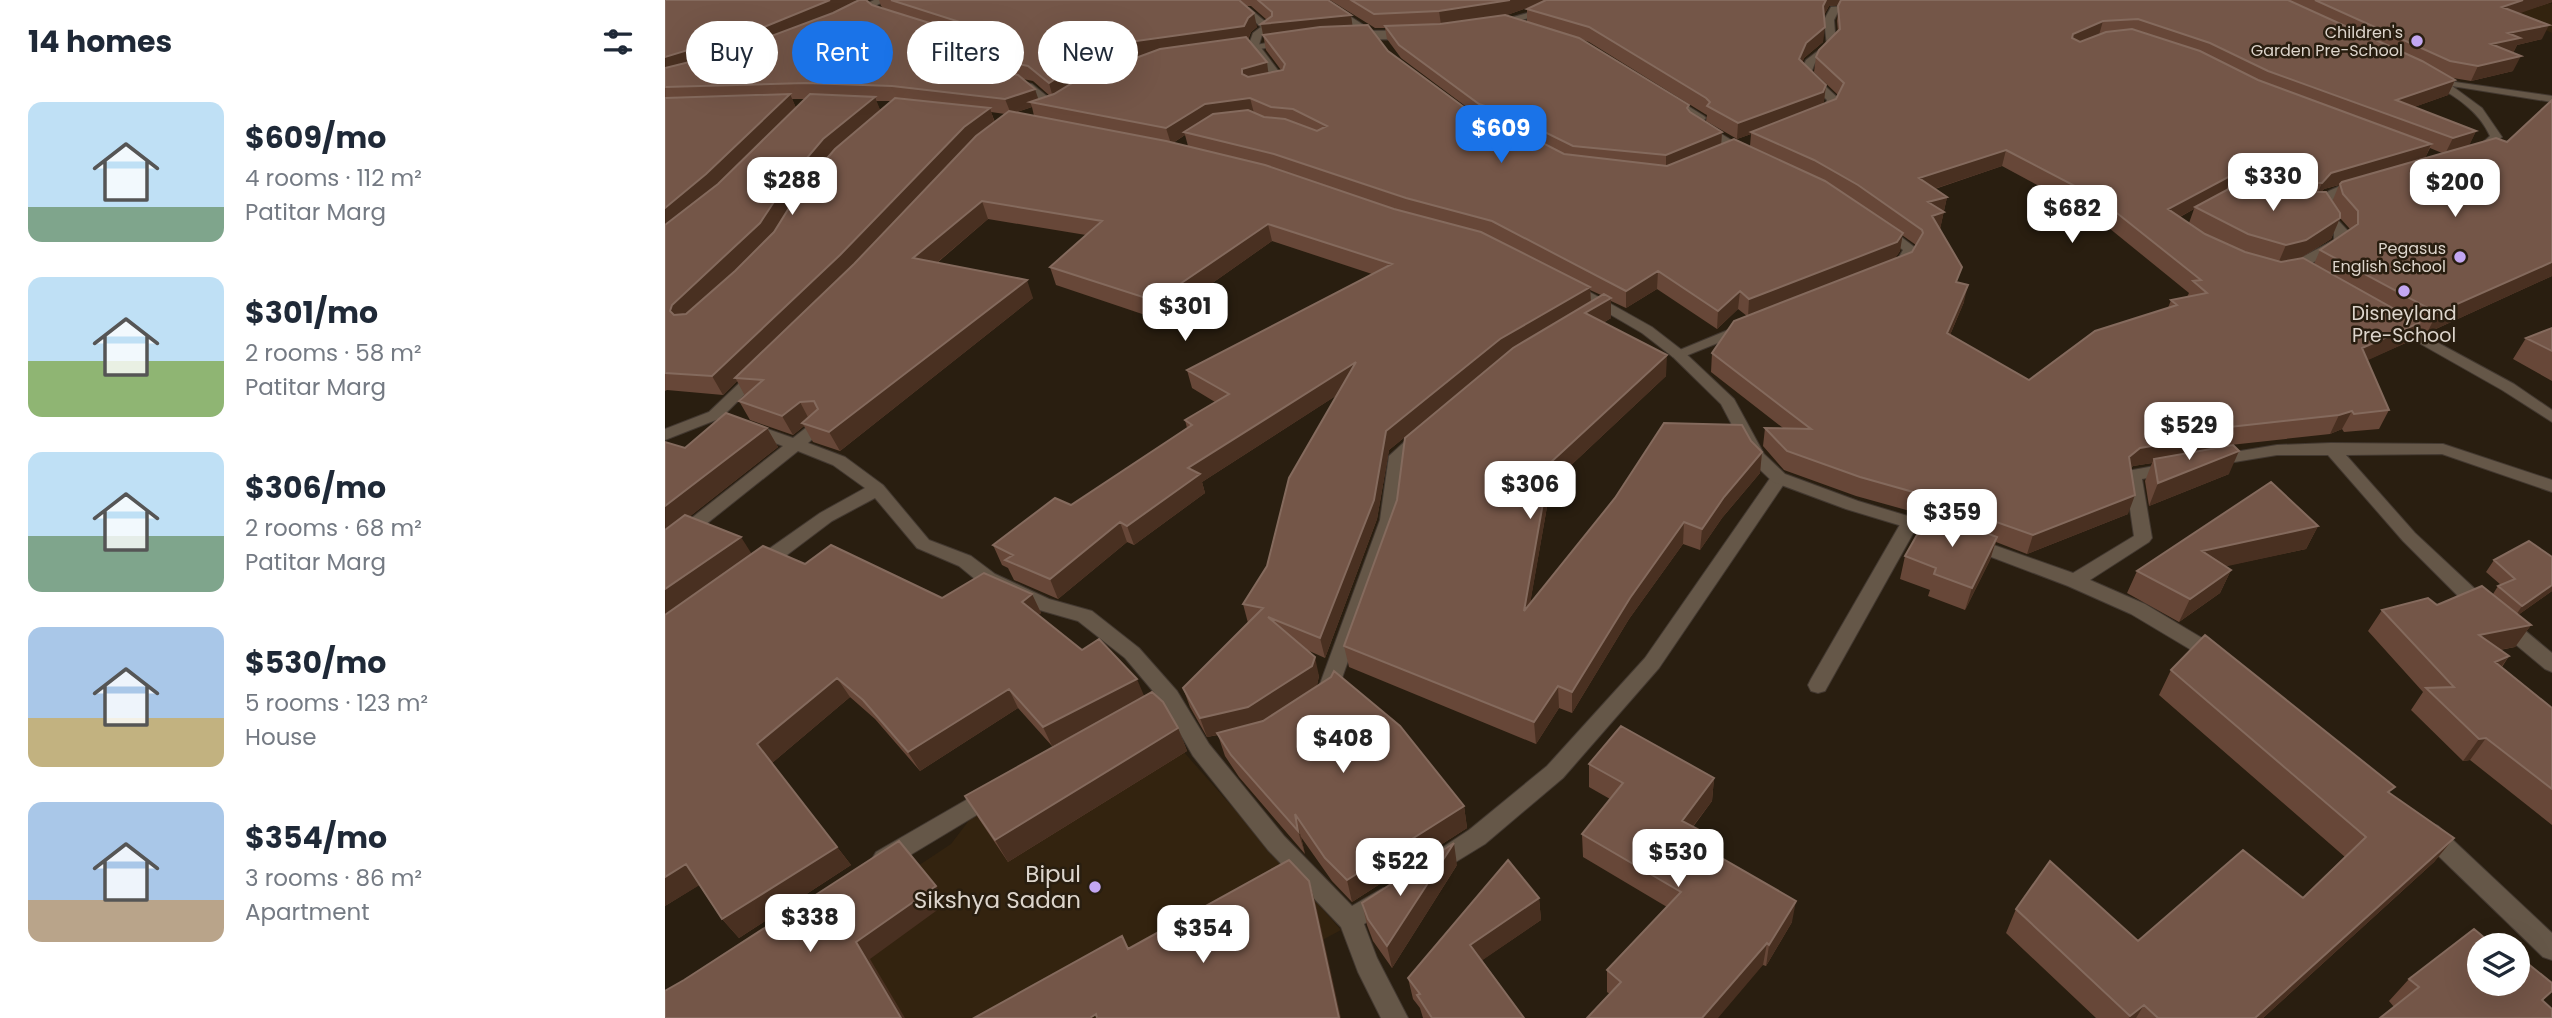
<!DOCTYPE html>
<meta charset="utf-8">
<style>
body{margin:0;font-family:Poppins,sans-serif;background:#f2f2f3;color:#1f2937;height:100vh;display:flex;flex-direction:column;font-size:26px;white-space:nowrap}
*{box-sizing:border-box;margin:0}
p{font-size:23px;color:#747a83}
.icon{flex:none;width:38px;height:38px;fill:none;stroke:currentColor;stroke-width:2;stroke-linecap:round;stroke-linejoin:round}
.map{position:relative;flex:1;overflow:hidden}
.side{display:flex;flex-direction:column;background:#fff;width:665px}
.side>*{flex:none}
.top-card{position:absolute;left:21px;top:21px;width:665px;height:63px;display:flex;gap:14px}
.controls{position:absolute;left:1802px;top:933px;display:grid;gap:14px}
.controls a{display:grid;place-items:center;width:63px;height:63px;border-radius:50%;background:#fff;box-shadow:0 7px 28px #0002;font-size:35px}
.price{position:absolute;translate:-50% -60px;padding:0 16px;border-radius:14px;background:#fff;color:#222;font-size:23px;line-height:46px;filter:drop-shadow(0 2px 4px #0008)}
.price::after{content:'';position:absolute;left:50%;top:42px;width:21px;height:16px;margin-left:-10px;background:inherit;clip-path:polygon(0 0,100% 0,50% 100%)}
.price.selected{background:#1a73e8;color:#fff}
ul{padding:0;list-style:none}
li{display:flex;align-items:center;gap:21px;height:175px;padding:0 28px}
li span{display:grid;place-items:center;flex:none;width:196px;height:140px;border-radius:14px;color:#555}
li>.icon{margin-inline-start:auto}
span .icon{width:84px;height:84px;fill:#fffc;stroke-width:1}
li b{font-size:30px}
h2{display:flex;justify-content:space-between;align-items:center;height:84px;padding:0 28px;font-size:30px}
.chip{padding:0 24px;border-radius:32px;background:#fff;box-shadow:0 7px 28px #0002;font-size:24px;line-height:63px}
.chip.selected{background:#1a73e8;color:#fff}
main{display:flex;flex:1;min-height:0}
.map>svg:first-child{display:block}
.built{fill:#33230f}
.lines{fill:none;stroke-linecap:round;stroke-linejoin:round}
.service-casing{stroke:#433931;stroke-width:2}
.minor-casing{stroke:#433931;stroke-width:2}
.service{fill:#655748;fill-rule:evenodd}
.minor{fill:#655748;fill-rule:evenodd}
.wall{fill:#674738;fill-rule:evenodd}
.shaded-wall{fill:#493021}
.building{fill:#745648;stroke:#846a5d;stroke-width:2;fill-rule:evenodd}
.poi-dot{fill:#c3a7f2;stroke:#291e10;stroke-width:2.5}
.labels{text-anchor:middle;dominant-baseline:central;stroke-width:5;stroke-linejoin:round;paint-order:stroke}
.far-poi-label{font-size:16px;fill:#ddd5cc;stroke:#291e10;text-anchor:end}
.poi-label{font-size:19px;fill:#ddd5cc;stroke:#291e10}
.near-poi-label{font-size:23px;fill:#ddd5cc;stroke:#291e10;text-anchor:end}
</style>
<main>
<section class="side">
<h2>14 homes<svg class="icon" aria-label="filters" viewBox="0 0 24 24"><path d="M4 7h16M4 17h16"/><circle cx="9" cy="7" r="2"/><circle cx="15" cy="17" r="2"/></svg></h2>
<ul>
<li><span style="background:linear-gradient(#bfe0f5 75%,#7fa58c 0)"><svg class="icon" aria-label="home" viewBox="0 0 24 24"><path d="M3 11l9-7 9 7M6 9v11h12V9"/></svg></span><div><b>$609/mo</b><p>4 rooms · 112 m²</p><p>Patitar Marg</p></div></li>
<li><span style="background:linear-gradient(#bfe0f5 60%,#8fb573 0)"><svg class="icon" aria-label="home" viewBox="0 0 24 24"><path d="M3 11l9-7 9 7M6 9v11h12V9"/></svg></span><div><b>$301/mo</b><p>2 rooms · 58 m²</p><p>Patitar Marg</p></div></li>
<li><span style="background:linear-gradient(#bfe0f5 60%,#7fa58c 0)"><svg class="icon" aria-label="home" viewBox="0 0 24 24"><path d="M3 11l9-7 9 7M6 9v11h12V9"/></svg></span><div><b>$306/mo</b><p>2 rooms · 68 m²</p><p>Patitar Marg</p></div></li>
<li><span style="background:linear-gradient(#a9c7e8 65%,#c2b280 0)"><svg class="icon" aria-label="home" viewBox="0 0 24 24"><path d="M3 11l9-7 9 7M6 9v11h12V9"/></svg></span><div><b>$530/mo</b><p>5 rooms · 123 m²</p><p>House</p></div></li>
<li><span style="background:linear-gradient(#a9c7e8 70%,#b9a48a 0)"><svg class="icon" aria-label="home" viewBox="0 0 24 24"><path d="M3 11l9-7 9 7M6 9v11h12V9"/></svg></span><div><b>$354/mo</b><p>3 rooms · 86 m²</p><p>Apartment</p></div></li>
</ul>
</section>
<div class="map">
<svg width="1887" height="1018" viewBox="0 0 1887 1018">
<rect width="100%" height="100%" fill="#291e10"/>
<path class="built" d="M1874,0L1887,4V33L1853,17L1847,8Z
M487,716L676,930L512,1018H85L69,988L286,844L312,810Z"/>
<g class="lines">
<g class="service-casing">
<path id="service" d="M648,0H660L717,37L708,39Z
M578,8H584L608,28L597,35L594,45L621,81L620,83L606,86L601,83L609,79L583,47L588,33L596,27L578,12Z
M1166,41L1171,44L1150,63L1146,73L1174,99L1167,114L1151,119L1145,116L1158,110L1162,100L1135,74L1141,60Z
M425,45L451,46L452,48L447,56L453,62L475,58L480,61L475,64L447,67L436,57L440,51L425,49Z
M349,80L367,84L394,106L384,108L359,88L345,85L344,83Z
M1002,98H1010L1039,116L1041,118L1037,122L1084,151V157H1076L1026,124L1024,122L1028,118L1002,102Z
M1219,224L1252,249L1241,268L1229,271L1222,267L1231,262L1238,250L1214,231L1212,228Z
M1080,323L1087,327L1085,330L1018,357H1008L1005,354Z
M83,422L128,438L147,423H159L161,427L143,443L180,457L218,485L264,540L306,556L330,574L384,599L427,611L474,648L512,691L544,744L619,836L687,906L718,888L726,891L730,899L726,907L699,924L712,958L743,1018H716L693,972L676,927L603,850L528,756L498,703L460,658L413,621L371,609L316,584L294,566L252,548L210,498L167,521L102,570H88L86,565L88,560L155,513L200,488L168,465L133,451L6,552L0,554V539L118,446L77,431L75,427Z
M754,433L762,438L740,458L733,520L672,692L669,698L662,700L655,698L652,692L715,520L724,456L748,434Z
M1114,472L1123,478L994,668L898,778L820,844L771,874L763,871L759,864L763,857L804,830L882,766L980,658L1108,474Z
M1246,515L1255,521L1160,691L1153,693L1146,691L1143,685L1146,679L1237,521Z
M327,785L335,787L338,794L335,801L227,866L219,869L211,866L207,859L211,852Z"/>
</g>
<g class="minor-casing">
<path id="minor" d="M209,0H222L188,17L180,15Z
M892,0H905L872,16L832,26L827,23L866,12Z
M1200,5L1202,7L1173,12L1169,20L1171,44L1162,46L1159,20L1166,7Z
M689,30C703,32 744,29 750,33C734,43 704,39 685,35L684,33Z
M623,39L628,42L627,44L568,53L563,50Z
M1767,76L1776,80L1887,96V102L1787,86L1817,108L1837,137L1814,155L1808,151L1825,136C1813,109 1788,95 1763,81V77Z
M1692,181L1698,185L1696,188L1665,201L1669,216L1683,231L1680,245L1627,274H1617V268L1669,240V232L1657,217L1652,200C1662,189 1678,185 1692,181Z
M905,281L987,327L1018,351L1069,399L1099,454L1120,474L1193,501L1286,529L1289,533L1286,537L1280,539L1181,509L1108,482L1086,461L1056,404L1008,357L977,333L900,288V282Z
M1729,319L1849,384L1887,410V422L1837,390L1724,326L1722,323Z
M92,369L100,374L56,418L0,440V429L44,412L87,371Z
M1666,443L1778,444L1887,480V492L1777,454L1681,455L1750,533L1809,588L1887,653V672L1880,669L1795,598L1738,541L1663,455H1612L1551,465L1543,460L1551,455L1612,445Z
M1506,463L1512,464L1514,468L1512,472L1477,479L1487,538L1484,542L1425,580L1480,604L1557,650L1560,655L1557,660L1550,663L1543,660L1466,614L1403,586L1300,547L1297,543L1300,539L1306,537L1408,573L1469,536L1460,475L1462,471Z
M1765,823L1773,826L1887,933V960L1878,957L1757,840L1754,833L1757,826Z"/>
</g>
<use href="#service" class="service"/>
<use href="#minor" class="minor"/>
</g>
<path class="wall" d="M0,0H190L191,2L219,9L216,6L214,0H663L688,26L803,110L807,111L736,58L722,39L720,28H710L665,0H1887V2L1853,13L1877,39L1852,45L1848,53V71L1806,81L1788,78L1790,80L1783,95L1749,107L1811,131L1804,145L1842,142L1887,100V276L1762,333L1752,327L1745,341L1702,360L1724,410L1714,429L1679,432L1677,429L1665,434L1547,447L1546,449L1564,474L1484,506L1480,481L1487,463L1468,466L1466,468L1463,514L1362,554L1331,542L1325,560L1300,610L1263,596L1265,590L1235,579L1240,556L1263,516L1191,496L1119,470L1098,446L1100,428H1118L1046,372L1047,353L1082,316L1073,309L1052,329L992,289L961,308L946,301V318L938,323L1001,376L886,484L865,603L1086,441L1097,452L1095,473L1057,518L1035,550L1018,544L964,619L907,713L894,708L871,744L684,667L679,646L816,375L724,450L712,519L660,658L642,650L654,676L652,685L596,722L799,806L802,828L687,902L667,881L636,837L640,854L574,777L560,756L553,735L542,737L525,707L518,688L583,623L578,604L602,566L672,395L537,482L540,493L469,545L462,542L393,599L349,580L343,568L337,565L328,545L406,505L522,428L520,420L550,402L527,388L522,370L707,274L607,241L495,320L391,285L385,267L421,235L323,219L272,263L368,298L175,451L148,442L139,426L128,435L85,420L74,401L80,396L72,381L58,395L2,390L0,391ZM870,5L862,9V22L842,15ZM1174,5L1172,21L1173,32L1151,57L1149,72L1173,95L1171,99L1157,105L1159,101L1161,85L1137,63L1139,58L1158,42L1159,15L1164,6ZM581,6H586L602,20L596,24L601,50L616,70L604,73L583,40L586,32L592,27ZM916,39L924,42L1040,114L1042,115L1041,121L1072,139L1086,134L1085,146L1056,144L1057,132L1024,111ZM433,43H447L450,56L454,59L477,56L449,66L434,47ZM358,79L368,81L385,96L374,100ZM127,99H140L131,108ZM211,101H226L215,110ZM367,107L369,116L352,112ZM326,112L340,114L330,122ZM520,135L523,146L508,143ZM1765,148L1777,153L1760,158ZM1337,166L1428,215L1524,293L1522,297L1506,300L1503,308L1364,380L1285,335L1299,302L1275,229L1282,197L1270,189ZM1674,185L1667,202L1656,192L1659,189ZM1529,209L1524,223L1515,217ZM1675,218L1685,229L1655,250L1649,264L1634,259L1666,239ZM1237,235L1251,245L1247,252L1230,258L1235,251ZM925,290L936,295L926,302Z
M1887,328V381L1848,359L1861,338Z
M102,428L113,447L24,517L86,554L140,564L277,598L367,594L376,613L373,615L417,650L479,696L513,728L522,751L343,862L314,819L300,796L429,724L387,746L353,708L255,771L210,719L185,697L107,763L186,865L74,938L57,919L34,885L0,906L20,448Z
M1653,526L1641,549L1560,566L1566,570L1555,593L1514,622L1462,593L1472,571Z
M1887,557V591L1853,615L1866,625L1850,647L1835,650L1844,656L1837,667L1887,708V825L1805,760L1798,761L1746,710L1758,692L1703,631L1717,610L1772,605L1828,594L1833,586L1836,585L1821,572L1829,560Z
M1506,670L1725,794L1789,838L1769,862L1598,1018H1431L1341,933L1351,909L1473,941L1638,898L1680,857L1494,695Z
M924,764L1049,778L1047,801L1028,827L1040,849L1127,922L1101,966L1098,965L945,994L942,992V970L1002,907L918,857L917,834L945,799L924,787Z
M792,865L727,968L708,941L702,925L697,903Z
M874,898L876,920L817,960L859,1018H758L755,1008L748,999L743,978Z
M1815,945L1887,992L1877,1001L1729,1007L1724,1001L1744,979Z"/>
<path class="shaded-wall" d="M165,0H190L193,5L106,41L0,74V57Z
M845,0H884L842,15L776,25L774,11Z
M1161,0H1220L1164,6L1156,20L1158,6Z
M1858,0H1887V2L1830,22L1837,7Z
M589,13L592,27L586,32L582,41L454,59L450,44L583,18Z
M686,15L688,29L598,35L599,39L596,24Z
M1438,21L1434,35L1404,49L1408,34Z
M1884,25L1877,39L1852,45L1848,53L1826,44L1843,33Z
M1160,27L1158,42L1139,58L1132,75L1134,59L1141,43Z
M289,50L295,64L289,75L282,53Z
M446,55L450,70L388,98L384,83L404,70Z
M1856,56L1848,71L1806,81L1813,66Z
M602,62L604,78L580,84L577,74V69Z
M1790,80L1783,95L1724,116L1731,100Z
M1161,85L1159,101L1156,108L1086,132V134L1072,139L1073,123Z
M370,89L375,104L365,102L367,107L346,114L340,99Z
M125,94L132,110L0,234V208Z
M210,97L216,112L104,240L18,323L5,311L7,305L124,179L158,139Z
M585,98L589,113L519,132L520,135L506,144L501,128L540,104Z
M325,108L330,124L183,272L70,378L72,381L58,395L47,376L299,127Z
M1811,131L1803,148L1780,154L1788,138Z
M1057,132L1056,146L1001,169V155Z
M1766,144L1759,161L1659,189L1650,199L1657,183L1666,173Z
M1341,150L1337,166L1251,195L1254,178Z
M1567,175L1561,191L1530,207L1529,209L1498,226L1503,209Z
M1282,197L1275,229L1263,233V202Z
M317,201L323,219L256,276L248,258Z
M1675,218L1666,239L1632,260L1612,266L1621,245Z
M603,224L607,241L495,320L490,301Z
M1238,233L1235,251L1229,260L1083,317L1084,299Z
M1887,262V276L1762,333L1772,313Z
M993,271L992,289L961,308V291Z
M362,280L368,298L175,451L164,432Z
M1303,285L1299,302L1278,351L1282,333Z
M925,287L926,305L837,358L724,450L712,519L660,658L655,638L721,431L835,339Z
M1075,291L1073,309L1052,329L1053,311Z
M946,298V318L920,333V313Z
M1754,323L1745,341L1688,367L1697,348Z
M1002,355L1001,376L886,484L860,633L859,611L885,463Z
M691,362L694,381L537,482L540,493L469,545L462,526L523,468Z
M135,402L145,421L137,423L139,426L128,435L117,416Z
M1687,411L1677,429L1665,434L1674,415Z
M102,428L113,447L0,536V506Z
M1552,435L1544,454L1489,459L1487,463L1468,466L1457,475L1464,457L1475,448Z
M1574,451L1564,474L1484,506L1493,483Z
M1097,452L1095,473L1057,518L1035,550L1037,529L1059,497Z
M1470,495L1463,514L1362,554L1368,535Z
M455,522L462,542L393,599L385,579Z
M1019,522L1018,544L964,619L907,713V692L965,598Z
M1653,526L1641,549L1526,574L1537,551Z
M76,537L88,556L0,618V589Z
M1332,537L1325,560L1300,610L1307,588Z
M1566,570L1555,593L1514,622L1525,599Z
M1887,585V591L1849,618L1857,606Z
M367,594L376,613L366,622L357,602Z
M1866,625L1850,647L1799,656L1814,635Z
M1844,656L1828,678L1830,662Z
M650,657L654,676L652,685L589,727L542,737L535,718Z
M172,678L185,697L107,763L92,744Z
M472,679L480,698L387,746L378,727Z
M893,686L894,708L871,744L869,722Z
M344,689L353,708L255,771L243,752Z
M513,728L522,751L343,862L330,840Z
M1821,738L1805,760L1798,761L1814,739Z
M1049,778L1047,801L1015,843L1017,821Z
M799,806L802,828L687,902L682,880Z
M630,814L636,837L640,854L633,831Z
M1042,834L1039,857L1034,845Z
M1789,838L1769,862L1598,1018H1590Z
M789,843L792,865L727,968L722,946Z
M172,847L186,865L74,938L57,919Z
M21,864L38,883L0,906V877Z
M644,881L651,905L676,1018H674Z
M271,886L282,903L205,959L240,1018H236L191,942Z
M874,898L876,920L809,966L805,945Z
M1131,901L1127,922L1101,966L1104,945Z
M1102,943L1098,965L1053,1018H1037Z
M1479,1005L1471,1018H1464L1465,1016Z"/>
<path class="building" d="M0,0H165L99,27L0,57Z
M194,0H201L207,5L290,31L302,28L301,24L226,0H574L589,13L583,18L579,26L450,44L446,41L450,35L447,29L419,28V36L431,38L430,44L446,55L404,70L384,83L363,66L289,50L282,53L284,59L353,75L370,89L340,99L227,86L141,83L0,87V68L61,53L168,13Z
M593,0H663L686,15L596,24L607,16V12Z
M686,0H845L774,11L709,14Z
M881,0H1161L1158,6L1160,27L1141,43L1134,59L1161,85L1158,92L1073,123L1042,106L1045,102L1041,98L924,27L862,9Z
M1176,0H1623L1757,61L1790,80L1731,100L1811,131L1788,138L1603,71L1545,43L1473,19L1438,21L1408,34L1407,38L1415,42L1441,32L1467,29L1535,51L1593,80L1766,144L1666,173L1657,183L1607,182L1583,175H1567L1503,209L1540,234L1580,252L1616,262L1638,258L1754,323L1697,348L1724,410L1689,414L1687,411L1674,415L1546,429L1552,435L1475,448L1464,457L1470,495L1368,535L1272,501L1273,499L1195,477L1122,451L1100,428L1146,429L1047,353L1069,321L1247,252L1258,233L1257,230L1193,185L1149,160L1086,132L1171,99L1179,83L1151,57L1154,50L1175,29L1173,6ZM1341,150L1433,198L1536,280L1528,281L1542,293L1506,300L1512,305L1430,331L1364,380L1282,333L1303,285L1291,282L1297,267L1267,216L1279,212L1263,202L1282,197L1254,178Z
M1650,0H1858L1837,7L1884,25L1843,33L1855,38L1826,44L1856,56L1813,66L1785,61Z
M840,15L914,38L1024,105L1022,108L1025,112L1057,132L1001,155L908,146L841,113L814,104L734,45L720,26L775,24Z
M703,25L723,51L803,110L831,119L899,154L1002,166L1069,139L1160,181L1238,233L1232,242L1084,299L1075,291L1053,311L993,271L961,291L827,221L741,198L609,154L519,132L548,114L583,110L599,117L620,119L652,131L662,126L628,109L606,107L585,98L540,104L501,128L365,102L389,94L414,79L495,49L581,37L602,62L577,69V74L583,77L618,70L620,64L598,35L655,27Z
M125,94L41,174L0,208V98Z
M145,94L210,97L158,139L124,179L95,223L7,305L5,311L9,315L21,314L70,271L109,232L137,187L170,149L230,98L325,108L299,127L175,255L47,376L0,373V225L53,184Z
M1887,100V262L1772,313L1655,250L1693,224V211L1678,194L1675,184L1677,182L1831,138L1842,142Z
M344,111L501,141L600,165L729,209L816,232L925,287L835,339L721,431L709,500L655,638L603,617L650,657L647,666L583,707L535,718L518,688L598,608L578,604L602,566L624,478L691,362L523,468L535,474L462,526L455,522L385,579L340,560L348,555L328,545L390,498L406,505L527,425L520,420L564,394L522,370L727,264L603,224L490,301L385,267L437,221L317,201L248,258L362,280L164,432L137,423L153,409L149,401L135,402L117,416L74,401L98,380L70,378L189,264L311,136Z
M1571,185H1582L1607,192H1661L1675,213V218L1641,240L1621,245L1583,234L1530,207Z
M939,294L946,298L920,313L1002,355L885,463L859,611L950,498L999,423L1077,425L1086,441L1097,452L1059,497L1037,529L1019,522L965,598L907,692L893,686L869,722L679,646L732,500L740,438L848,348Z
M1887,328V351L1861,338Z
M61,413L102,428L0,506V442L20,448Z
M1568,445L1574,451L1493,483L1489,459Z
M1606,482L1653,526L1537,551L1566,570L1525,599L1472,571Z
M1265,512L1332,537L1307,588L1269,574L1271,568L1240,556Z
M20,515L76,537L0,589V530Z
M1864,541L1887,557V585L1857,606L1833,586L1850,579L1829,560Z
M166,545L277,598L319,573L367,594L357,602L417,650L434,639L472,679L378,727L344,689L243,752L198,700L172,678L92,744L172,847L57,919L21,864L0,877V615L98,546L140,564Z
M1817,586L1866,625L1814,635L1844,656L1830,662L1887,708V789L1821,738L1814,739L1761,688L1789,687L1717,610L1763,598L1772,605Z
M1540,635L1730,787L1723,792L1789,838L1590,1018H1493L1479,1005L1465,1016L1351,909L1385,861L1473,941L1578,850L1638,898L1701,837L1506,670Z
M669,671L735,726L799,806L682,880L660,858L630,814L633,831L566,755L552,733L598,721L666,677Z
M487,692L498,702L513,728L330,840L300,796Z
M956,726L1049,778L1017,821L1042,834L1034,845L1131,901L1104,945L1102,943L1037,1018H922L956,982L942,970L1016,892L917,834L958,783L924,764Z
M234,841L271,886L191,942L236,1018H0V991L19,980Z
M789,843L722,946L703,919L697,903Z
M624,860L644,881L674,1018H432L431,1014L425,1018H309L457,936L463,949Z
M843,860L874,898L805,945L859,1018H767L752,995L755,994L743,978Z
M1809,929L1828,945H1815V984H1853V962L1857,959L1887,983V991L1877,1000L1887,1009V1018H1715L1754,987L1744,979Z"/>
<g class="poi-dot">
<circle cx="1752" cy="41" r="7"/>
<circle cx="1795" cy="257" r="7"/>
<circle cx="1739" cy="291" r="7"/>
<circle cx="430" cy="887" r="7"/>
</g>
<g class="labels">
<g class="far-poi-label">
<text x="1738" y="32">Children's<tspan x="1738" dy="18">Garden Pre-School</tspan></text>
<text x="1781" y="248">Pegasus<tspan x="1781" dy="18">English School</tspan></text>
</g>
<g class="poi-label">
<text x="1739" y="313">Disneyland<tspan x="1739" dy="22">Pre-School</tspan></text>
</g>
<g class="near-poi-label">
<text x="416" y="874">Bipul<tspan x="416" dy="26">Sikshya Sadan</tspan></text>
</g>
</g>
</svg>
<div class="controls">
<a><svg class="icon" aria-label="layers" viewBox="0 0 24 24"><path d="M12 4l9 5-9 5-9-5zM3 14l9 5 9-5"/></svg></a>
</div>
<b class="price selected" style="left:836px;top:165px">$609</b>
<b class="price" style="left:1608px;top:213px">$330</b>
<b class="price" style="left:127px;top:217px">$288</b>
<b class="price" style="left:1790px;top:219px">$200</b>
<b class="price" style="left:1407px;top:245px">$682</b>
<b class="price" style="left:520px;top:343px">$301</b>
<b class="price" style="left:1524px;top:462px">$529</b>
<b class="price" style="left:865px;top:521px">$306</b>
<b class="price" style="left:1287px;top:549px">$359</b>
<b class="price" style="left:678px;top:775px">$408</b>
<b class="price" style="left:1013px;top:889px">$530</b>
<b class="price" style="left:735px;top:898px">$522</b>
<b class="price" style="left:145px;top:954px">$338</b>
<b class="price" style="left:538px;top:965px">$354</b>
<div class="top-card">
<a class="chip">Buy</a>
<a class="chip selected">Rent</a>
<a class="chip">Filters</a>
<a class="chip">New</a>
</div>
</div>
</main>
